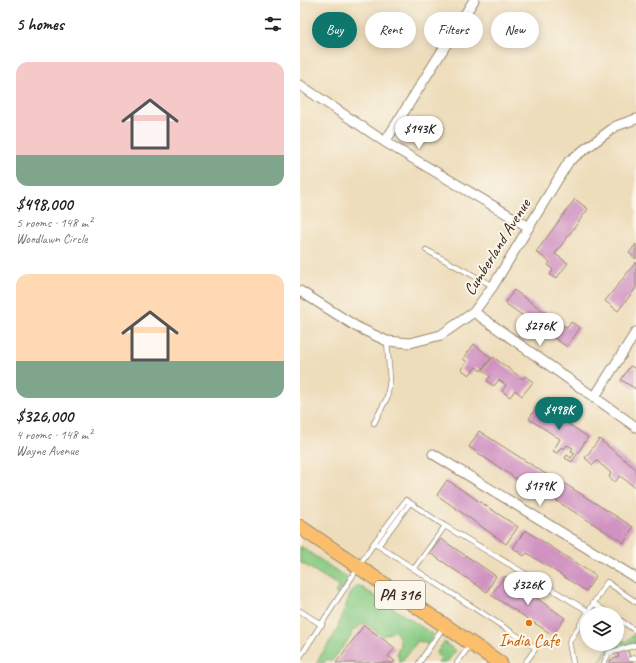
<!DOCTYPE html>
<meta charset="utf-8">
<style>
body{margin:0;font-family:Caveat,sans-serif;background:#f2f2f2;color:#222;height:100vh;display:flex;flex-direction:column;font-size:15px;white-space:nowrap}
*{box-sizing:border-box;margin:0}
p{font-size:13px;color:#767676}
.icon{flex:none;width:22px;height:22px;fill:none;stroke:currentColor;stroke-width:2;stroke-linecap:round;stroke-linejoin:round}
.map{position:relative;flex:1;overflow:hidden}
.drawer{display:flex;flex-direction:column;background:#fff;width:300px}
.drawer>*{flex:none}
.hud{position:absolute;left:12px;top:12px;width:264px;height:36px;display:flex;gap:8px}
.controls{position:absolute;left:280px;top:607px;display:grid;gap:8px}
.controls a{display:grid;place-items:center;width:44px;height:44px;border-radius:50%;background:#fff;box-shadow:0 2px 10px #0003;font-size:20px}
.price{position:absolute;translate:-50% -34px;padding:0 9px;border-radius:14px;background:#fff;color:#222;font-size:13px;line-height:26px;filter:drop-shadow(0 1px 2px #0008)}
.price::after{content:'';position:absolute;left:50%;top:24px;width:12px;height:9px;margin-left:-6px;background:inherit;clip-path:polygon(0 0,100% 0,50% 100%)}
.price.active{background:#0f766e;color:#fff}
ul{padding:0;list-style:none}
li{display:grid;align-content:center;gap:8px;height:212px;padding:0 16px}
li span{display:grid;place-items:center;height:124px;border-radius:12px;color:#555}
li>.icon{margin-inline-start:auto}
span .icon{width:72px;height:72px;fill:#fffc;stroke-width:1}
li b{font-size:17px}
h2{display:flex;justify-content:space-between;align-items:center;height:48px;padding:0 16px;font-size:17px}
.tag{padding:0 14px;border-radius:18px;background:#fff;box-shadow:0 2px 10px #0003;font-size:14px;line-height:36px}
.tag.active{background:#0f766e;color:#fff}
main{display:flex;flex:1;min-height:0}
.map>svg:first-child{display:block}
.green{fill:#87ca82;stroke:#617a50}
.building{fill:#d092c1}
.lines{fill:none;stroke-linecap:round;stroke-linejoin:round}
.service-casing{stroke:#94846c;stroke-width:6}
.minor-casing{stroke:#94846c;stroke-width:11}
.primary-casing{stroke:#94846c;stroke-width:16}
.service{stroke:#fff;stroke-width:4.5}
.minor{stroke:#fff;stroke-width:9}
.primary{stroke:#fabe6d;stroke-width:14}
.food-dot{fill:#e8710a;stroke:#fbf7ec;stroke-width:1.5}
.labels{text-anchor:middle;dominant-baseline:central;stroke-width:4;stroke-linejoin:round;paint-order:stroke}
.shield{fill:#fbf7ec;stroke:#75685c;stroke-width:1}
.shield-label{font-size:16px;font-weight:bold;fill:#3b2a1e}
.street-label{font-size:17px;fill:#3b2a1e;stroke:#fbf7ec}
.food-label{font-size:17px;fill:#c56008;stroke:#fbf7ec}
</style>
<main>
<section class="drawer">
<h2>5 homes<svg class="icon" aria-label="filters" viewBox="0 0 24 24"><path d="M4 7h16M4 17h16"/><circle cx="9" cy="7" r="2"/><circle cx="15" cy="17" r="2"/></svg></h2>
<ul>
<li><span style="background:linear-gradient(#f6c9c9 75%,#7fa58c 0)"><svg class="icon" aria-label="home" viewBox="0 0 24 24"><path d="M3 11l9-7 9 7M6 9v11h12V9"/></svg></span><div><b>$498,000</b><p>5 rooms · 148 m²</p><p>Woodlawn Circle</p></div></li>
<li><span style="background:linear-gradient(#ffd9b3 70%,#7fa58c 0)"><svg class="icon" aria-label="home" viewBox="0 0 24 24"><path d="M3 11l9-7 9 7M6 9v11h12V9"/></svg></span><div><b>$326,000</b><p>4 rooms · 148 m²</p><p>Wayne Avenue</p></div></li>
</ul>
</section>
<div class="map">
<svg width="336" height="663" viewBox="0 0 336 663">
<rect width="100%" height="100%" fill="#fbf7ec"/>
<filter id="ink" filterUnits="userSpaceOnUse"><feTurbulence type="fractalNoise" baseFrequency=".025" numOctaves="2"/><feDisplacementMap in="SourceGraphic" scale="8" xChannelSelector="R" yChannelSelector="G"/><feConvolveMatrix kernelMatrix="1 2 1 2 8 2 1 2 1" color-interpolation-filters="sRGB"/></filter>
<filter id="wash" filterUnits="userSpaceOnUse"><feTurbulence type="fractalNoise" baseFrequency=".012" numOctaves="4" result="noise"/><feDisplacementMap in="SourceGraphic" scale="16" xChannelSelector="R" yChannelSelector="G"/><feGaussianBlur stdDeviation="0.9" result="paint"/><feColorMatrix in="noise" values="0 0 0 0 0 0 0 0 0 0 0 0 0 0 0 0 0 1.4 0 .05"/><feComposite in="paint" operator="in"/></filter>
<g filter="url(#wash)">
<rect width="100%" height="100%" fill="#edb"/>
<path class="green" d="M0,546L50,580L39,595L35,593L39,586L0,562Z
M58,585L134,635L127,645L123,642L118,641L100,663L97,652C101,644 102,638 94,631L83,636L64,623L50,633L52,635L32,661L27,659L24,663H16L36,632L51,592Z
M333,635L336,637L335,642L306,654L299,663L310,644H317V636L326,642Z
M144,642L156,651L146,663H138L141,659L136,654Z"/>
<g id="blocks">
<path class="building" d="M275,199L288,209L255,254L268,263L256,279L250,275L253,270L248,265L250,262L236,252Z
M336,244V259L329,253Z
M336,262V288L318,311L305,301Z
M214,290L267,328L271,322L280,328L267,347L205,303Z
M174,344L191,358L181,371L176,367L169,375L161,369L167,362L163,359Z
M193,357L223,379L225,376L233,382L222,396L215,390L210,397L202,391L206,385L199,380L194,386L187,381L190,376L183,370Z
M330,366L336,369V389L321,380Z
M238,404L288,437L272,462L265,458L267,455L271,458L275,453L271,451L273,448L267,445L264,449L261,447L257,453L253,451L260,439L229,419Z
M179,431L252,478L240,495L169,447Z
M299,439L336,469V488L320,476L315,482L309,477L311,473L297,461L293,465L285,458Z
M147,480L218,527L206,544L137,495Z
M262,482L333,527L324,543L252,498Z
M225,530L296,576L286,591L227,553L224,556L213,548Z
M141,539L196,576L187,592L130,553Z
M205,576L265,618L253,635L191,595Z
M64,625L95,648L88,656L95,661L93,663H36Z
M327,648L332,663H311L310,660L319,657L317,652Z"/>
</g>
</g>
<g filter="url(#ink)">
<use href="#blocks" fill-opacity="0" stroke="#94846c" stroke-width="1"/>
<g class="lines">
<g class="service-casing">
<path id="service" d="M126,250L193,286
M74,423L87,398L90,380L87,341
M74,543L106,500L145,526L288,611
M78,546L110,503
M114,569L145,526
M293,603L310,614
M0,611L22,625
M317,618L336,631
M0,657L74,543L236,648L225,663
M331,659L336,658
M119,663L144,626
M157,663L170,645
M273,663L269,642L307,582L336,602
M304,663L309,653L336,645"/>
</g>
<g class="minor-casing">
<path id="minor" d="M0,85L85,142L229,227
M85,142L174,0
M0,291L57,327L87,341L110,343L141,335L174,312L193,286L269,161L316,126L336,119
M174,312L336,427
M294,398L336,332
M133,454L336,578"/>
</g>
<g class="primary-casing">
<path id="primary" d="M0,527L200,663"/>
</g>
<use href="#service" class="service"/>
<use href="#minor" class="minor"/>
<use href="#primary" class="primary"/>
</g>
</g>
<circle class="food-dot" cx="229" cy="623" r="4"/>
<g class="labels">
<rect class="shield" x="75" y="581" width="50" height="28" rx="3"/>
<g class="shield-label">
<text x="100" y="595">PA 316</text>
</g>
<g class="street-label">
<text transform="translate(197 247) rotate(-58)">Cumberland Avenue</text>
</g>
<g class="food-label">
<text x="229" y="640">India Cafe</text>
</g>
</g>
</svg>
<div class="controls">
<a><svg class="icon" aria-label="layers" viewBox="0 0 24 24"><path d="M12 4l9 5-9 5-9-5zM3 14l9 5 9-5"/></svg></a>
</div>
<b class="price" style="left:119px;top:150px">$143K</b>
<b class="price" style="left:240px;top:347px">$276K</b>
<b class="price active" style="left:259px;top:431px">$498K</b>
<b class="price" style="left:240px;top:507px">$179K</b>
<b class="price" style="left:228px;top:606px">$326K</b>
<div class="hud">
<a class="tag active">Buy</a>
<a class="tag">Rent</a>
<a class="tag">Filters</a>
<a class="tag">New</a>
</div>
</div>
</main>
